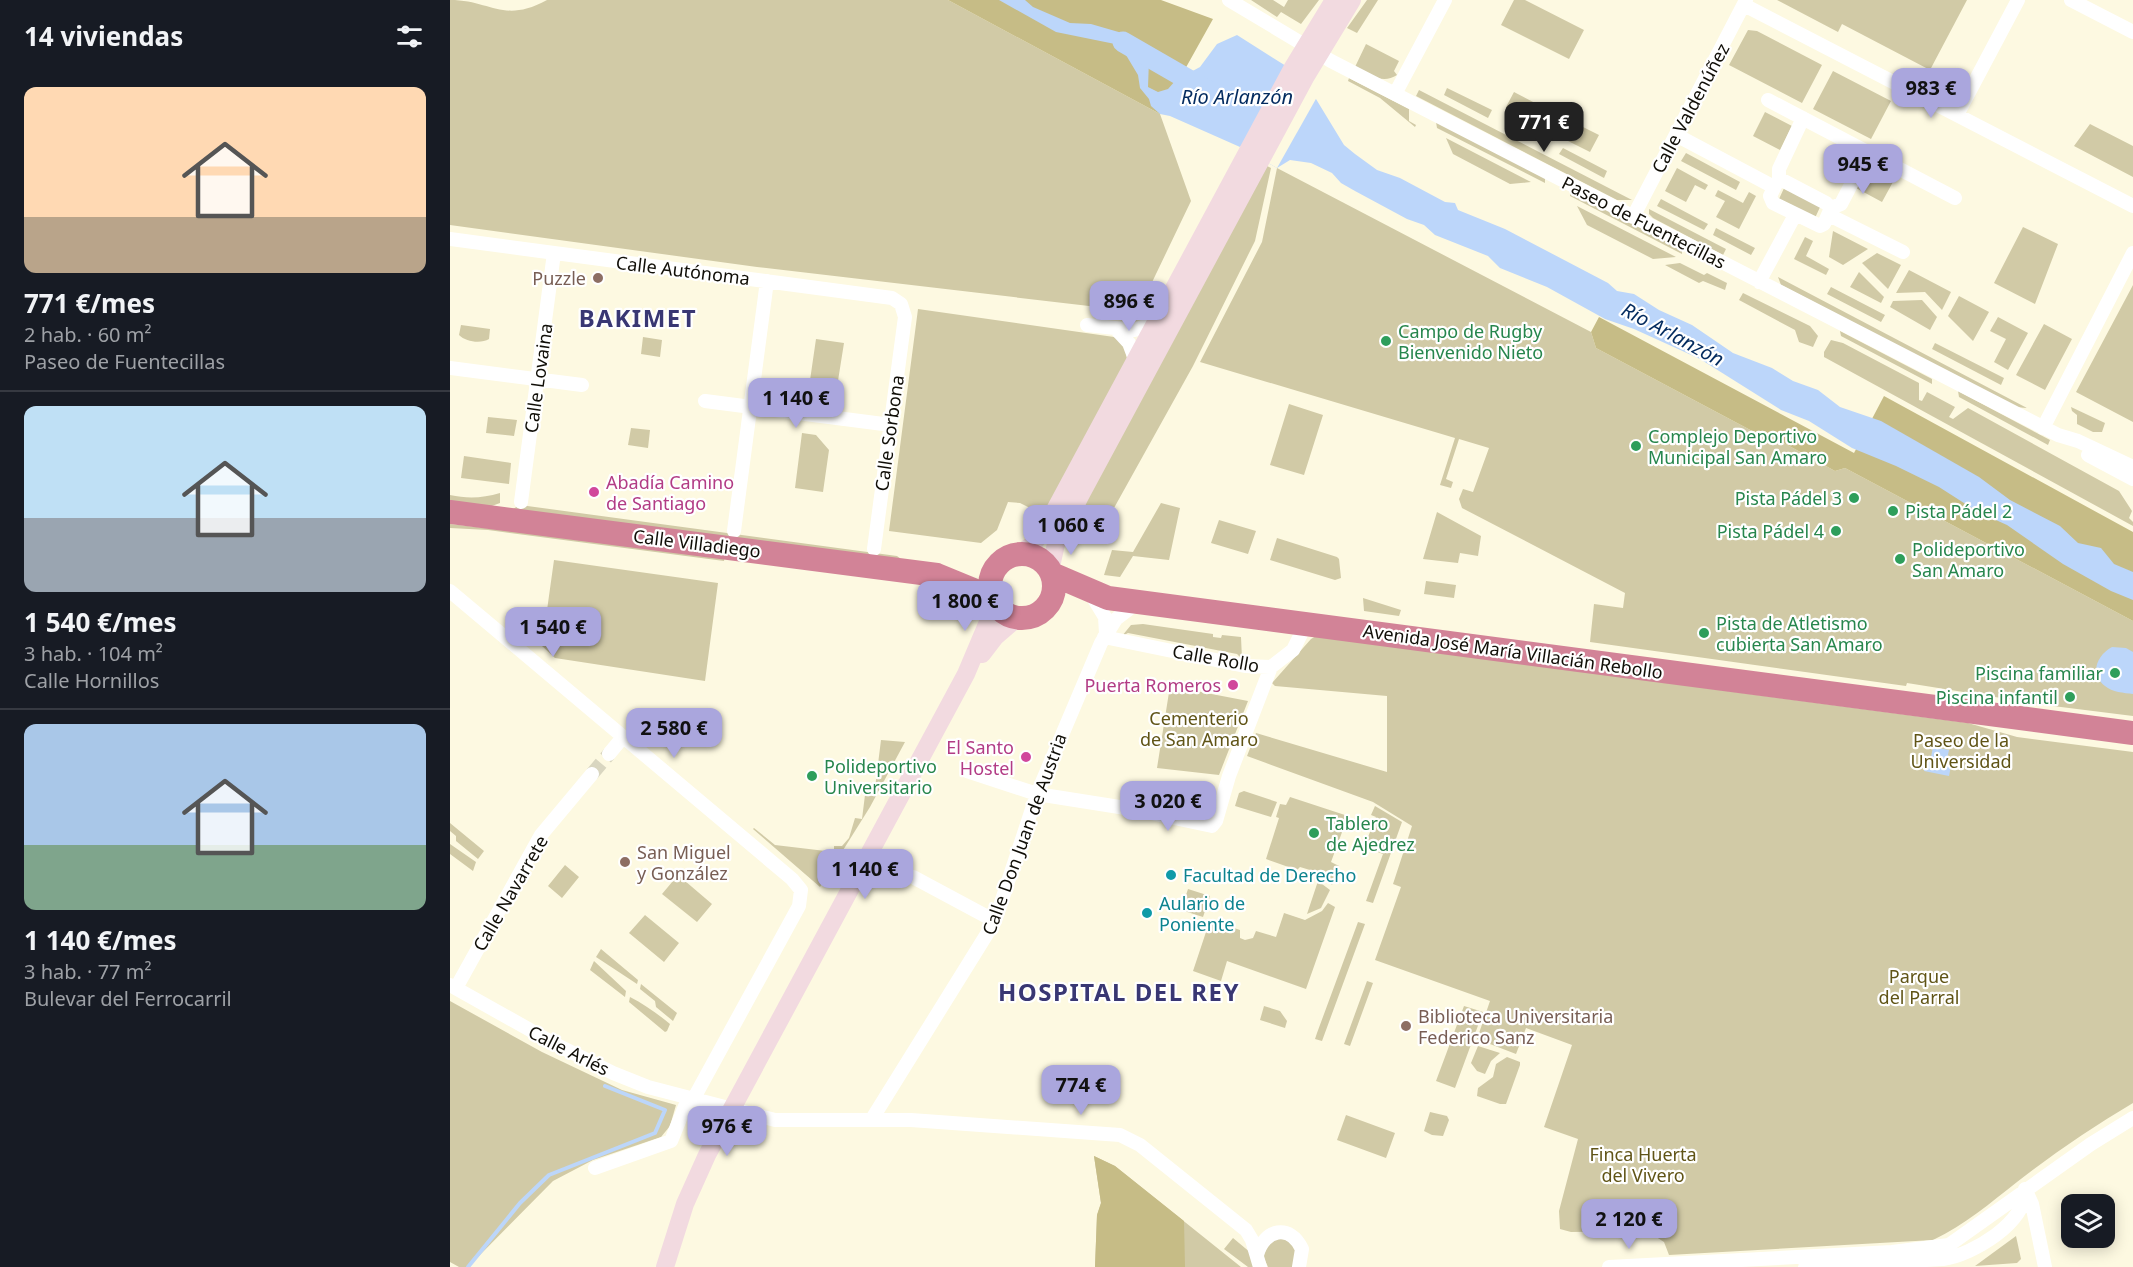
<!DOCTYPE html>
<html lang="es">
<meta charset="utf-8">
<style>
body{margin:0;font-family:"Noto Sans",sans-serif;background:#20242c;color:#f1f3f6;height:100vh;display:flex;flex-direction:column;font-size:22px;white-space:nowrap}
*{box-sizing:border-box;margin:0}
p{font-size:20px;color:#9ea1a6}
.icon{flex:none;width:33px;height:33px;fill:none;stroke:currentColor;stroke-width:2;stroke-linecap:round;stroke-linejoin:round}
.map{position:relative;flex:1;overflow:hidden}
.sheet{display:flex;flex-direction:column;background:#171b24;width:450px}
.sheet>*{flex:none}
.buttons{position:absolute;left:1611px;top:1194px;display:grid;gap:12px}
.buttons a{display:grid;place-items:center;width:54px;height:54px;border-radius:12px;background:#171b24;box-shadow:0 3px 15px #0003;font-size:30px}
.price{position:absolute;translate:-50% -51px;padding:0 14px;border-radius:12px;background:#aaa6dd;color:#111;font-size:20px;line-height:39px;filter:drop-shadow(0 2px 3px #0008)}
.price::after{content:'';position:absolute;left:50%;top:36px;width:18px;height:14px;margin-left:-9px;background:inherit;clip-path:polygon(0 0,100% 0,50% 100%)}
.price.on{background:#222;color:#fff}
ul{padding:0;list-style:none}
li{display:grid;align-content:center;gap:12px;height:318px;padding:0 24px}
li+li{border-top:2px solid #363941}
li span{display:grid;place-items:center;height:186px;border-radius:12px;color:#555}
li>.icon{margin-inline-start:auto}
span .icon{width:108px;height:108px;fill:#fffc;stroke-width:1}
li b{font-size:26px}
h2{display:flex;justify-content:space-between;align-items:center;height:72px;padding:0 24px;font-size:26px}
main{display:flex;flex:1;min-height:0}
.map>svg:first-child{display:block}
.green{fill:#d1caa6}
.forest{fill:#c6bc86}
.water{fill:#bcd6fa}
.pier{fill:#fdf9e1}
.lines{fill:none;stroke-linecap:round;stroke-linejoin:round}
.stream{stroke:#bcd6fa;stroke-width:4}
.river{stroke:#bcd6fa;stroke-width:21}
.street-tunnel{stroke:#d9d6c0;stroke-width:14;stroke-dasharray:14 7;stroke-linecap:butt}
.street{stroke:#fff;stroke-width:14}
.secondary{stroke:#f2dae0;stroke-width:18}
.highway{stroke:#d28397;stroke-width:24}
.education-dot{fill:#8d6e63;stroke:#fff;stroke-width:2}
.leisure-dot{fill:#2e9e5b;stroke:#fff;stroke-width:2}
.hotel-dot{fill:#d1479c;stroke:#fff;stroke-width:2}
.culture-dot{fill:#0f9aa8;stroke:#fff;stroke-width:2}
.labels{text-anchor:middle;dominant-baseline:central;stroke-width:4.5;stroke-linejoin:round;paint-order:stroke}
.street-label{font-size:18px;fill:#100e07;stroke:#fff}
.education-label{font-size:18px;fill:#785e54;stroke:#fff;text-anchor:start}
.leisure-label{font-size:18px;fill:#27864d;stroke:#fff;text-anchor:start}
.hotel-label{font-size:18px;fill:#b23c85;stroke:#fff;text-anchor:end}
.park-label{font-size:18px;fill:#605416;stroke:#fff}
.culture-label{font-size:18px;fill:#0d838f;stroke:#fff;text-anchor:start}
.water-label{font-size:20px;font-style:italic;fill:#032b5f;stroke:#fff}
.district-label{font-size:24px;font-weight:bold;letter-spacing:1.5px;fill:#393773;stroke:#fff}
</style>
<main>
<section class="sheet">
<h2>14 viviendas<svg class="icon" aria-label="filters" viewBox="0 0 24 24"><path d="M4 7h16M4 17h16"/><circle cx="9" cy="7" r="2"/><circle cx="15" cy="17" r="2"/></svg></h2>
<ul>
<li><span style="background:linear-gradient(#ffd9b3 70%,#b9a48a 0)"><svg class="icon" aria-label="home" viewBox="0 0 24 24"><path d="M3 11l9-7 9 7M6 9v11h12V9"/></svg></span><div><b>771 €/mes</b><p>2 hab. · 60 m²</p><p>Paseo de Fuentecillas</p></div></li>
<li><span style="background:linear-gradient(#bfe0f5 60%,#9aa5b1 0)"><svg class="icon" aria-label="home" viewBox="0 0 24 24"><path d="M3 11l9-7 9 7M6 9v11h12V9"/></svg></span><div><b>1 540 €/mes</b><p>3 hab. · 104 m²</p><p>Calle Hornillos</p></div></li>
<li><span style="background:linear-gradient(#a9c7e8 65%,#7fa58c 0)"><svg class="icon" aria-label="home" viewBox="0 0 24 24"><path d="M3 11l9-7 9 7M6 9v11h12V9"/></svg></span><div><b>1 140 €/mes</b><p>3 hab. · 77 m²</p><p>Bulevar del Ferrocarril</p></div></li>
</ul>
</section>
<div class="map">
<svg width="1683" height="1267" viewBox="0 0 1683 1267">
<rect width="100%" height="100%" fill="#fdf9e1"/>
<path class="green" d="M0,0C41,0 53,24 97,0H498L710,114L741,201L694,299L688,308L682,311L307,267L0,225Z
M801,0H823L834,7L838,0H869L851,24L831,12L827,17Z
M917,0H928L907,33L897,28Z
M1064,0H1075L1134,30L1119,59L1051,25Z
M1327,0H1517L1480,70L1392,24L1388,32Z
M1298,30L1307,31L1372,65L1352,103L1279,65Z
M916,44L949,61L944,71L947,75C932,85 919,74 905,67Z
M1383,71L1441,101L1421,139L1363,109Z
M899,78L959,109V121L966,125L965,127L930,98L898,81Z
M997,88L1042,110L1038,118L994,95Z
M969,90L1182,200H1167L966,96Z
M1064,92L1085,103L1077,119L1056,107Z
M1315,112L1342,126L1330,150L1303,136Z
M986,122L1095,178V183L987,128Z
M1125,123L1149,135L1140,152L1116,140Z
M1640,124L1683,146V177L1624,146Z
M996,138L1081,182L1060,184L1003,154Z
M1113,148L1157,171L1154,178L1109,154Z
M1236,153L1290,182L1286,190L1231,161Z
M817,166L821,168L805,241L743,366L649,535L637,539L620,530Z
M1417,166L1444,180L1432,202L1406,188Z
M827,168L1141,332L1146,348L1321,441L1332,442L1385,471L1395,468L1683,621V716L1595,705L1457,683L1456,686L1140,642L1144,604L1173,608L1175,593L1012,508L1009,499L1013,489L1023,492L1039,448L1009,439L996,479L1003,482L1001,488L990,485L1005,438L750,362L812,242Z
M1227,168L1258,185L1255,190L1245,185L1236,202L1215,191Z
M1335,186L1371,205L1365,218L1329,199Z
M1268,190L1293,203L1299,192L1306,196L1289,229L1266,217L1275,201L1265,196Z
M1120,191L1232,249V254L1120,196Z
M1211,199L1258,224L1254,230L1207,206Z
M1127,206L1226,257L1203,259L1137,225Z
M1199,209L1276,249L1273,255L1203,218L1199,214Z
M1573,227L1608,244L1585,304L1544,283Z
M1266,228L1305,248L1301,255L1263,235Z
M1383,231L1418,249L1393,265L1379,257Z
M1355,237L1363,241L1356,256L1379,269L1376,275L1344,259Z
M1427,253L1451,265L1438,289L1412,263Z
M1230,263L1254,275L1257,273L1277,283L1275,290L1253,281L1249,283L1215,265Z
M1459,270L1501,292L1492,310L1475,292L1446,293Z
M1409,272L1434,297L1431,303L1400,287Z
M1328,277L1577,408L1565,407L1331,285Z
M1683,285V422L1626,392Z
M1381,287L1435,315L1431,322L1377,294Z
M1293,293L1360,326L1368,336L1363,347L1349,342L1345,330L1289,300Z
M1509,296L1539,312L1523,341L1498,316Z
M1472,300L1487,317L1480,330L1440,307L1443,301Z
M468,309L664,337C674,342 677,349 677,361L594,515L570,503L558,502L547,530L531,543L439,531Z
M1548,317L1578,333L1558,370L1544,362L1556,339L1540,331Z
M1594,324L1622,339L1595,390L1566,375Z
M11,325L40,329L39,339C31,344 16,342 9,335Z
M1390,331L1482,379V384L1391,336Z
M193,337L212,340L210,357L191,354Z
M366,339L394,343L387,387L375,396L358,394Z
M1381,340L1393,343L1469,383V400L1472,401L1477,392L1505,407L1499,417L1503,419L1518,408L1669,491L1682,511L1679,518L1683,522V526L1374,357V352Z
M1485,343L1554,378L1551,385L1482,349Z
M1508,391L1600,440L1598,445L1509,397Z
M839,404L873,415L854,475L820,465Z
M1621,407L1655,423L1652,432H1643L1627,424V415L1622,411Z
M38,417L67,420L64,436L36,433Z
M181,428L200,430L198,448L178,445Z
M352,433L366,435L379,450L373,492L345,488Z
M14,456L61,463L59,484L11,478Z
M50,493V503L39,507L0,505V495C18,499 33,498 50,493Z
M711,503L730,508L719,560L683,556L670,577L654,575L662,550L683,552Z
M70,505L447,556L451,559L61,510Z
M987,512L1031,536L1028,556L1010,553L1008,563L973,559Z
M769,520L806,531L798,554L761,543Z
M0,524L275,555L274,561L38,530L0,528Z
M827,538L887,557L889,559L891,578L885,580L820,560Z
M104,560L268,583L255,681L105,658L92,646Z
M976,581L1006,585L1004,598L974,594Z
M913,598L951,610L949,616L914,611Z
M693,624L763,634V637L771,638L772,635L791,637L792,659L787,654L678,633L672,636L681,625Z
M866,636L1518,723L1567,737L1683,752V1103C1643,1127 1604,1153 1567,1182C1540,1203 1515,1225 1483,1240L1219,1255L1214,1242L1197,1231L1121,1232L1110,1229L1109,1211L1128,1139L1094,1127L1122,1045L1076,1028L1066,1054L1027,1039L1040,1001L925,960L951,887L943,884L962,826L923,802L797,756L806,733L937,772V696L825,686L822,683L861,639Z
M720,686L798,701L769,775L707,768Z
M431,740L455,742L420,807L370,887L303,829L304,828L325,845L384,852V846H392L399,838L405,818L412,819L415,795L424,796Z
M794,791L827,802L821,817L785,806L789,793Z
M840,797L898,816L881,862L889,866L882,885L870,873L850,867L847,870L816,859L829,818L826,817L830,804L836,805Z
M925,806L952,822L923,903L916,901L933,854L914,847L926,817L921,815Z
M0,823L34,851L28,859L6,841V836L0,831Z
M0,844L26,862L23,871L0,854Z
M115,865L129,877L112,898L98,886Z
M228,875L262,904L247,922L212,894Z
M868,881L880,890L871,908L857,914Z
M738,889L760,896L753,917L731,910Z
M878,903L885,907L856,989L777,961L771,981L743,971L760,920L790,930V938L795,940L803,938L806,931L826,937L834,913L855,920L872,911Z
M195,915L229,943L214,962L179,933Z
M908,922L915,924L872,1041L865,1039L867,1033Z
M151,949L188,980L187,984L146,957Z
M144,961L176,991L175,997L140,970Z
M917,981L923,983L900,1046L894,1044Z
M191,984L227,1013L223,1021L206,1007L205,1001L190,989Z
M180,997C194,1004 208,1014 220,1024L217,1031L215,1032L179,1002Z
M0,1001L92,1052L172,1090L226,1105L220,1126L211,1137L143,1160L103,1181L18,1267H9L0,1262Z
M814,1006L830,1011L837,1021L835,1028L810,1020Z
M1014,1006L1033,1012L1005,1088L986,1081Z
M1028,1046L1050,1053L1041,1061L1035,1074L1027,1071L1021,1063Z
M1057,1057L1070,1062V1065L1056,1104H1050L1027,1096L1028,1088L1043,1077L1046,1064Z
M980,1112L997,1116L999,1120L993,1136L982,1135L974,1131Z
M896,1115L945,1133L936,1158L887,1140Z
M644,1156L665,1166L791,1267H645L647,1215L651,1203Z
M1566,1236L1571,1259L1567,1263L1525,1266Z
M783,1238L801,1253L804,1267H798L774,1249Z
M831,1238C845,1243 851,1254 842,1267H818L813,1256L820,1241Z"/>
<path class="forest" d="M498,0H711L763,19L710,114Z
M1149,317L1404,453L1434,396L1683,532V621L1395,468L1385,471L1332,442L1321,441L1146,348L1141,332Z
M644,1156L665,1166L734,1221L735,1267H645L647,1215L651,1203Z"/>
<path class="water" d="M549,0H575L583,7L620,23L641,24L672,33L694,50L699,60L698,87L708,92L718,89L726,80L750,67L767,44L787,35L836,66L833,95L866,99L894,145L905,154L927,170L950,178L995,202L1005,203L1008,210L1055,229L1158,283L1167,291L1184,294L1209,310L1242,325L1283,353L1322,368L1343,381L1368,390L1390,407L1431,421L1529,477L1560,500L1610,526L1628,543L1651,548L1664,564L1683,572V600L1661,591L1613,564L1557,525L1528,512L1489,487L1446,466L1402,448L1359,421L1331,410L1250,359L1184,329L1155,319L1097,287L1050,268L1038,256L985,235L974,225L957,219L905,191L891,183L882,173L861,163L840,160L827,168L790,147L720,116L710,114L701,106L699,99L690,88L688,75L676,55L665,44L606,32Z
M1662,647L1676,648L1683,652V694C1674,693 1662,692 1655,686C1639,674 1647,655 1662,647Z
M1483,747L1499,750L1496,764L1501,766L1499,776L1474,771L1475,761L1480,762Z"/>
<path class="pier" d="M836,92L867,97L827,168L790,147Z"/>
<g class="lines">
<path class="stream" d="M18,1267L70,1203L99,1175L205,1133L215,1110L155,1086"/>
<path class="river" d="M673,42L758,91"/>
<path class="street-tunnel" d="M142,774L159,754"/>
<path class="street" d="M779,0L881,61L1608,435L1628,441L1683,467
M1621,0L1683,32
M1294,5L1683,206
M945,94L995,0
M1318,100L1505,198
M1507,115L1568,0
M1226,135L1324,187
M1329,181V169L1353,118
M1381,208L1376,203L1332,180L1327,182L1320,196L1323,203L1370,226L1374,224L1381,208L1391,204L1418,152
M1379,215L1453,252
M1183,217L1296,0
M0,239L442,298L451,304L455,317L424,549
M1309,282L1345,215
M637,325L684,330L705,323
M666,329L679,343L685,359
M0,368L132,385
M255,401L441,425
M1593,428L1683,253
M1638,455L1683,479
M71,502L104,253
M284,531L317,281
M0,591L342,879L351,890L349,906L244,1098L236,1104L221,1141L145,1168
M644,599L655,617L656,633
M654,637L795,666L821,667L843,650L856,624
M159,754L173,737
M517,771L587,794L682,809L762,826L766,821L779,776L821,667
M463,877L545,921
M0,985L105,1044L163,1073L198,1087L325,1120H461L670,1135L690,1145L796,1230L802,1240L810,1267
M6,988L91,835L142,774
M422,1119L545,921L587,794L651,643L666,619L687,603
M1576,1191L1582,1204L1595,1267
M807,1255C814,1229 840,1223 852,1249L849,1267
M1159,1267L1442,1252L1499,1245L1641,1144L1683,1118
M1355,1267L1493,1259C1522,1255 1578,1222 1575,1189"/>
<path class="secondary" d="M569,555L584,543L598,523L842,69L884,0
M600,571L606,544L630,496L856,76L902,0
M532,654L545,637L568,617
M215,1267L235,1204L257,1155L516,674L546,603"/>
<path class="highway" d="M0,512L487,575L543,598
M540 586a32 32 0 1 1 64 0a32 32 0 1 1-64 0Z
M602,574L658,598L1683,733"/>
</g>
<g class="education-dot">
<circle cx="148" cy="278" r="6"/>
<circle cx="175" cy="862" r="6"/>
<circle cx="956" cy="1026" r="6"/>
</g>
<g class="leisure-dot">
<circle cx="936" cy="341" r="6"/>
<circle cx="1186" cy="446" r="6"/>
<circle cx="1404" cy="498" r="6"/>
<circle cx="1443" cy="511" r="6"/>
<circle cx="1386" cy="531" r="6"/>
<circle cx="1450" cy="559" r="6"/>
<circle cx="1254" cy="633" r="6"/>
<circle cx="1665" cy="673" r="6"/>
<circle cx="1620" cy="697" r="6"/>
<circle cx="362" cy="776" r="6"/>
<circle cx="864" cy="833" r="6"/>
</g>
<g class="hotel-dot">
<circle cx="144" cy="492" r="6"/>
<circle cx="783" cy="685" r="6"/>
<circle cx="576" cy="757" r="6"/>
</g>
<g class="culture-dot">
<circle cx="721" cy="875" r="6"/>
<circle cx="697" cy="913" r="6"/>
</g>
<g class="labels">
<g class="street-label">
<text transform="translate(1240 108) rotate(-62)">Calle Valdenúñez</text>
<text transform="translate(1194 222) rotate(27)">Paseo de Fuentecillas</text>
<text transform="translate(233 270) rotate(7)">Calle Autónoma</text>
<text transform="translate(88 378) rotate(-82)">Calle Lovaina</text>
<text transform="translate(439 433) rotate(-82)">Calle Sorbona</text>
<text transform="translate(247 543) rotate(7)">Calle Villadiego</text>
<text transform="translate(1063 651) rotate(8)">Avenida José María Villacián Rebollo</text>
<text transform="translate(766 658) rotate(10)">Calle Rollo</text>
<text transform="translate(574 834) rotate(-70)">Calle Don Juan de Austria</text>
<text transform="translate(60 893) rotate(-60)">Calle Navarrete</text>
<text transform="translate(119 1050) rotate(27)">Calle Arlés</text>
</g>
<g class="education-label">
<text x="136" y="278" text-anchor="end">Puzzle</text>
<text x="187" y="852">San Miguel<tspan x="187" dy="21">y González</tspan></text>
<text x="968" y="1016">Biblioteca Universitaria<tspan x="968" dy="21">Federico Sanz</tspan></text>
</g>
<g class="leisure-label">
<text x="948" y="331">Campo de Rugby<tspan x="948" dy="21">Bienvenido Nieto</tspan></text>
<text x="1198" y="436">Complejo Deportivo<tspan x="1198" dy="21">Municipal San Amaro</tspan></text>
<text x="1392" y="498" text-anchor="end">Pista Pádel 3</text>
<text x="1455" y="511">Pista Pádel 2</text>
<text x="1374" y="531" text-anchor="end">Pista Pádel 4</text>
<text x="1462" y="549">Polideportivo<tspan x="1462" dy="21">San Amaro</tspan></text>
<text x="1266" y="623">Pista de Atletismo<tspan x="1266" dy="21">cubierta San Amaro</tspan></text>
<text x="1653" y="673" text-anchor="end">Piscina familiar</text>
<text x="1608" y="697" text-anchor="end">Piscina infantil</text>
<text x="374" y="766">Polideportivo<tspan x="374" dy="21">Universitario</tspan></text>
<text x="876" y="823">Tablero<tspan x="876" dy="21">de Ajedrez</tspan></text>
</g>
<g class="hotel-label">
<text x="156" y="482" text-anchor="start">Abadía Camino<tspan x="156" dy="21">de Santiago</tspan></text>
<text x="771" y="685">Puerta Romeros</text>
<text x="564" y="747">El Santo<tspan x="564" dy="21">Hostel</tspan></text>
</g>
<g class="park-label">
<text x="749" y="718">Cementerio<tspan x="749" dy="21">de San Amaro</tspan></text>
<text x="1511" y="740">Paseo de la<tspan x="1511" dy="21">Universidad</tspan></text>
<text x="1469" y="976">Parque<tspan x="1469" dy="21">del Parral</tspan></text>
<text x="1193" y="1154">Finca Huerta<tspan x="1193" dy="21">del Vivero</tspan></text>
</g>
<g class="culture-label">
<text x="733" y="875">Facultad de Derecho</text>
<text x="709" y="903">Aulario de<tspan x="709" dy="21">Poniente</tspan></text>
</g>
<g class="water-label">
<text x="787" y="96">Río Arlanzón</text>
<text transform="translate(1223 334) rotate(28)">Río Arlanzón</text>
</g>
<g class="district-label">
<text x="188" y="317">BAKIMET</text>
<text x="669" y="991">HOSPITAL DEL REY</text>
</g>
</g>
</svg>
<div class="buttons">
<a><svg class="icon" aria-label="layers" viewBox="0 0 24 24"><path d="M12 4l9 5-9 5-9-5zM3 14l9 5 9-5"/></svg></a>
</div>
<b class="price" style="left:1481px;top:119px">983 €</b>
<b class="price on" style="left:1094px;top:153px">771 €</b>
<b class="price" style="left:1413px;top:195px">945 €</b>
<b class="price" style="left:679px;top:332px">896 €</b>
<b class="price" style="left:346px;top:429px">1 140 €</b>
<b class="price" style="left:621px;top:556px">1 060 €</b>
<b class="price" style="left:515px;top:632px">1 800 €</b>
<b class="price" style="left:103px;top:658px">1 540 €</b>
<b class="price" style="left:224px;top:759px">2 580 €</b>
<b class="price" style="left:718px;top:832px">3 020 €</b>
<b class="price" style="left:415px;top:900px">1 140 €</b>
<b class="price" style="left:631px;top:1116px">774 €</b>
<b class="price" style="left:277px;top:1157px">976 €</b>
<b class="price" style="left:1179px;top:1250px">2 120 €</b>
</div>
</main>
